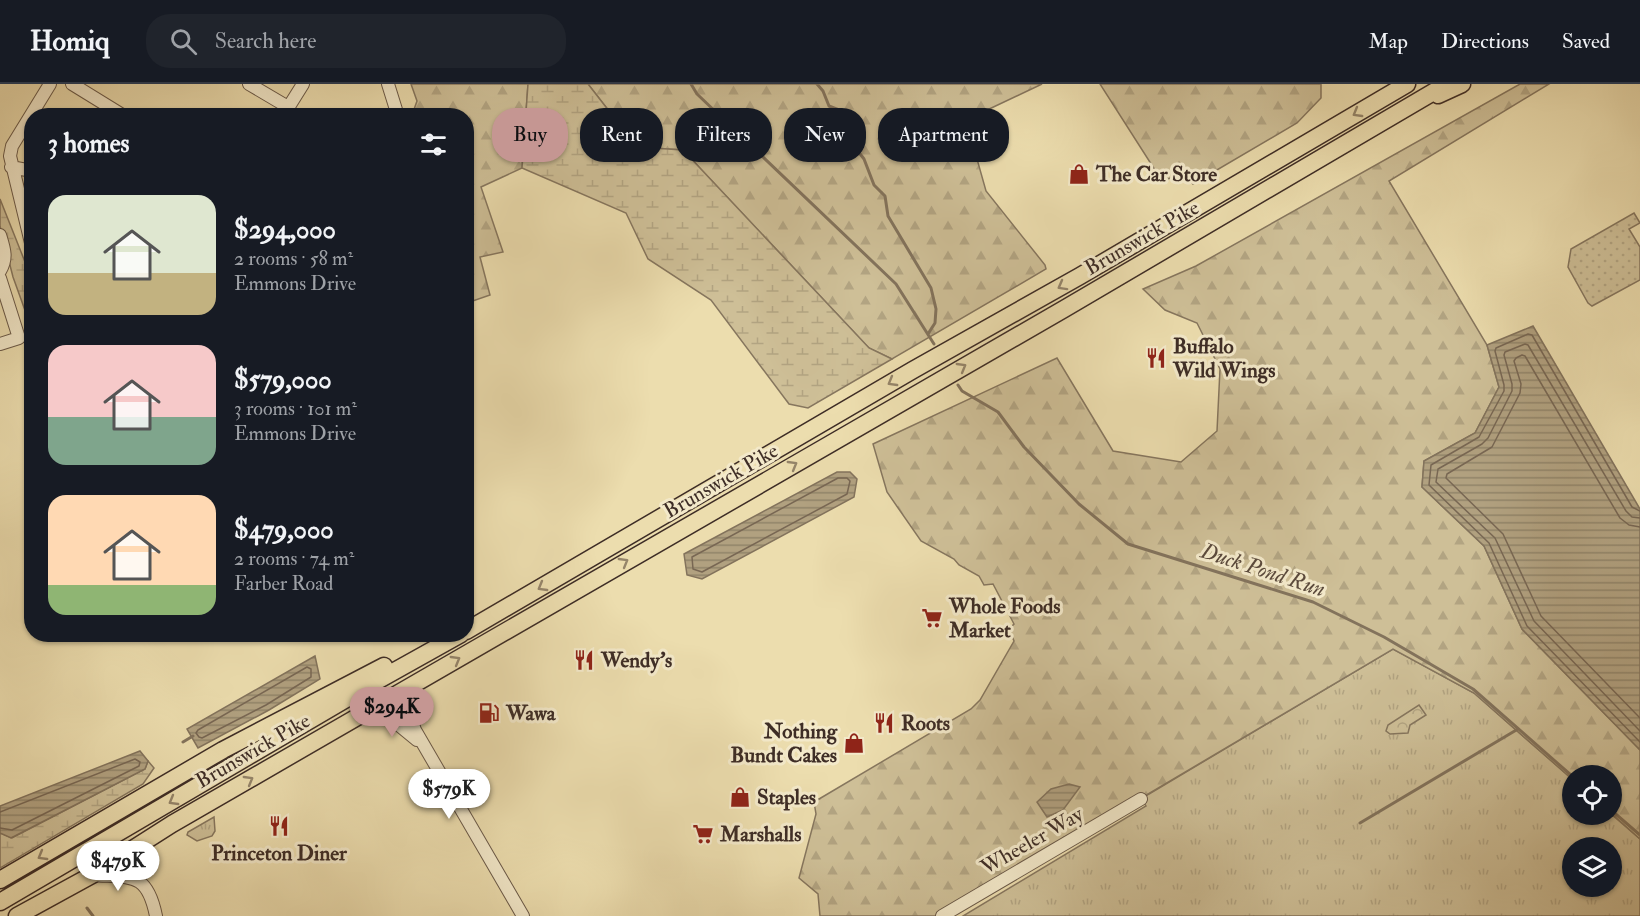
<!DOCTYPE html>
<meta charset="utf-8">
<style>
body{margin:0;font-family:"IM FELL Double Pica",serif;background:#20242c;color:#f1f3f6;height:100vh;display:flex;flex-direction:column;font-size:22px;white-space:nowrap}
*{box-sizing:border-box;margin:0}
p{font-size:20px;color:#9ea1a6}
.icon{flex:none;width:33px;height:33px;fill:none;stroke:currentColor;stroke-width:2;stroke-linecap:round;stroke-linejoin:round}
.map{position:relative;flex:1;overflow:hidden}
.panel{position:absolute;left:24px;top:24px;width:450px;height:534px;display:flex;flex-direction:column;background:#171b24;border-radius:24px;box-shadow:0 2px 4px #0004}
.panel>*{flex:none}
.top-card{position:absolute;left:492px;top:24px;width:570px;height:54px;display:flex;gap:12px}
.controls{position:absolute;left:1562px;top:681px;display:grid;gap:12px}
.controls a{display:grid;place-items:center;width:60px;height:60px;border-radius:50%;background:#171b24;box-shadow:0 2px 4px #0004;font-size:30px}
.price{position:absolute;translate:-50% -51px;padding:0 14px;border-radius:21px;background:#fff;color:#222;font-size:20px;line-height:39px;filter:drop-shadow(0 2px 3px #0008)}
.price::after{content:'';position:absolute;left:50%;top:36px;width:18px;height:14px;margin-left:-9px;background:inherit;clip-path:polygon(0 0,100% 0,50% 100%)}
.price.current{background:#c59692;color:#111}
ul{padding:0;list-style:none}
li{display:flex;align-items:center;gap:18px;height:150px;padding:0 24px}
li span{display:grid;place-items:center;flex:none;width:168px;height:120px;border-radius:18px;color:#555}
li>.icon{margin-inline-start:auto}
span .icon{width:72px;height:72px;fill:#fffc;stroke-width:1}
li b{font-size:26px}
h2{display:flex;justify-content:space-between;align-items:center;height:72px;padding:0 24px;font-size:26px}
.tag{padding:0 21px;border-radius:24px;background:#171b24;box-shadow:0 2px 4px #0004;font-size:21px;line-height:54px}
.tag.current{background:#c59692;color:#111}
header{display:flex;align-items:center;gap:36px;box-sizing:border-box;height:84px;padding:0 30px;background:#171b24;border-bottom:2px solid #363941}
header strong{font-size:28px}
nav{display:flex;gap:33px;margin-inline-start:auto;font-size:21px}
.search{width:420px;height:54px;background:#20242c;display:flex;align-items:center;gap:15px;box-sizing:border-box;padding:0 21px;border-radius:24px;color:#9ea1a6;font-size:22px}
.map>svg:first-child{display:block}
.grass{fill:url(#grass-tufts);stroke:#86765e;stroke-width:1.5;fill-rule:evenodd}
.forest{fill:url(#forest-firs);stroke:#86765e;stroke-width:1.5}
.wetland{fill:url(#wetland-marsh);stroke:#86765e;stroke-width:1.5}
.park{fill:url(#park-crowns);stroke:#86765e;stroke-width:1.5}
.garden{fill:url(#garden-dots);stroke:#86765e;stroke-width:1.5}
.water{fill:url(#water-rules);stroke:#83735c;stroke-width:1.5}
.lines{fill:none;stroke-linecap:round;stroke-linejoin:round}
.shore{stroke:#786753;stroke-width:1.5}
.stream{stroke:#83735c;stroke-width:3}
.minor-casing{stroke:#6a5948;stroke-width:14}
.highway-casing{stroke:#3e2d26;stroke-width:19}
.minor{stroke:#f3e9ca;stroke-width:12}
.highway{stroke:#ecddae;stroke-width:16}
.oneway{stroke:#95856a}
.labels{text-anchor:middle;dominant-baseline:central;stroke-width:6;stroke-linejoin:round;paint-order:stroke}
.poi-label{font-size:21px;font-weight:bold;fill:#3e2d26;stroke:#f3e9ca;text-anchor:start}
.street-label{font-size:21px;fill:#3e2d26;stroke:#f3e9ca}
.water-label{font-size:22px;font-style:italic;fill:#5b4a3c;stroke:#f3e9ca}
</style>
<header>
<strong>Homiq</strong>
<div class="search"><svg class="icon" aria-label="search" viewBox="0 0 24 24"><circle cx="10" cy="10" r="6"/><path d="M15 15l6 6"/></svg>Search here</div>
<nav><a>Map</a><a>Directions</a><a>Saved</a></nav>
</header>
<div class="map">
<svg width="1640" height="832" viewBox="0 0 1640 832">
<defs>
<pattern id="grass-tufts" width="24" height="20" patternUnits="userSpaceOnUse" patternTransform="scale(1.5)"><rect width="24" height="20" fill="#cebf97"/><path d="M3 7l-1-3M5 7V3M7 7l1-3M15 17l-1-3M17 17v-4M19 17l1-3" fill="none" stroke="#b2a482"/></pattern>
<pattern id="forest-firs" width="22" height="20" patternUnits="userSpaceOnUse" patternTransform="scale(1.5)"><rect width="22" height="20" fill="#cebf97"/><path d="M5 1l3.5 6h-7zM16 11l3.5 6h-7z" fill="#b2a482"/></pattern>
<pattern id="wetland-marsh" width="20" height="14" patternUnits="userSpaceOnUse" patternTransform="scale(1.5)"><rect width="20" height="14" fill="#cebf97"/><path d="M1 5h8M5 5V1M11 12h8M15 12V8" fill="none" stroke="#b2a482"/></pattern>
<pattern id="park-crowns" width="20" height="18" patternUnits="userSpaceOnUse" patternTransform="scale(1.5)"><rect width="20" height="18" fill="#cebf97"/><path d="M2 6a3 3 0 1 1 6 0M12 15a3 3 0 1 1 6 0" fill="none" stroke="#b2a482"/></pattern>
<pattern id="garden-dots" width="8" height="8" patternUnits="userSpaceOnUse" patternTransform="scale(1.5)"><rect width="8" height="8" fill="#cebf97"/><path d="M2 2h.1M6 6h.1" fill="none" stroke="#b2a482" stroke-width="1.8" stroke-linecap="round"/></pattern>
<pattern id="water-rules" width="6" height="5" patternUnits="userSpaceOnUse" patternTransform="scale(1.5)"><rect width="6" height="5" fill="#b1a180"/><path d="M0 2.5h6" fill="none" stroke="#918469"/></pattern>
</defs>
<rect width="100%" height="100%" fill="#ecddae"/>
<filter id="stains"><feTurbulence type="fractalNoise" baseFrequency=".00333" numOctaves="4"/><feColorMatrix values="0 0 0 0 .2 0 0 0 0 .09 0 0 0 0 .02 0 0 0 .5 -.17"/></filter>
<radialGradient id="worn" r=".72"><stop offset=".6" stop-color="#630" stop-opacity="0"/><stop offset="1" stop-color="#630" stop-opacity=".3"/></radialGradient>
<path class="grass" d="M1393,565L1474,609L1572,695V730H1611L1640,755V832H963L1146,722L1142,715L1149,710ZM1572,764H1611V802H1572Z
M214,733L215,747L212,752L197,757L187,751L188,748Z"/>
<path class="forest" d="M411,0H528L522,84L481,103L503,168L480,173L490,211L467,219L466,32L412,31L417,17Z
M588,0H1042L966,36L986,107L1045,181L1046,185L892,275L869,264L683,66L637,63Z
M1100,0H1321V14L1297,39L1193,100L1182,90L1162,97Z
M1520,0H1549L1389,97L1487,261L1499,303L1475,349L1424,377L1422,403L1484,462L1522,545L1640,666V755L1611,729V692H1572V695L1474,609L1393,565L942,832H820L818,810L799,794L816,730L814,718L971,625L980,616L1014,557L1009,545L1014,540L993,500L984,501L979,492L959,481L954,475L921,457L887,408L873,360L1057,274L1113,367L1181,378L1217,347L1220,285L1197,239L1165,226L1143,205L1196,182Z"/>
<path class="wetland" d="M528,0H588L637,63L683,66L869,264L892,275L808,324L789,320L711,216L648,175L626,129L522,84Z
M0,115L31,193V243L13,193L0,142Z
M148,677L154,684L143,700L0,784V749L12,754L145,685Z"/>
<path class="park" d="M1419,621L1426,631L1410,641L1408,649L1390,650L1386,647L1388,641Z"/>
<path class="garden" d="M1634,129L1640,139L1629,145L1640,163V196L1592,222L1588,219L1568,183L1571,165Z"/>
<path class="water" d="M1533,242L1640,425V666L1522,545L1484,462L1422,403L1424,377L1475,349L1499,303L1487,261Z
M837,388H850L857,395L854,413L702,495L687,491L684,470Z
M315,572L320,595L269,626L198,664L187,645Z
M140,667L148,677L145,685L11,754L0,749V722Z
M1069,700L1080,703L1063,726L1047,733L1037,718L1051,705Z"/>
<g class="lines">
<path class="shore" d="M838,394H847L850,397L847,410L702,488L693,485L692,473Z
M1640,427L1632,423L1532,251L1528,250L1496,264L1495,267L1504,301V307L1479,353L1431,381L1429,401L1489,459L1527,542L1640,658
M1640,434L1632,433L1626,427L1528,261L1525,260L1505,268L1504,271L1512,300V307L1488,354L1482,360L1438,385L1436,398L1495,454L1534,537L1640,647
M1640,443L1629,441L1620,434L1525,272L1522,271L1516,274L1514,277L1521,300L1520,309L1492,363L1447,390L1446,394L1503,450L1541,532L1640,634
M307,583L311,585V593L266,621L202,654L199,653L196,649L198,646Z
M0,728L135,675L140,678L139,682L12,746L0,744"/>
<path class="stream" d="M691,0L697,10L896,200L934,260
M817,0L823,7L829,22L839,26L851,58L864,75L874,101L885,112L888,132L931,204L936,225L935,239L928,250
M958,301L962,307L998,328L1024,363L1079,420L1128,460L1313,518L1384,553L1473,605L1572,692
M183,658L193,652
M1611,726L1640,751
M1360,739L1518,645
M87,824L93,832"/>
<g class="minor-casing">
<path id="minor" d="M72,0L124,32
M249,0L288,23
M388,0L398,32
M283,32L303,0
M11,83L32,87
M0,151C4,164 8,174 0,187
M32,163L10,72L12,62L50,0
M0,194L19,254L0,260
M411,602L408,626L415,646L523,832
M369,626L389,633L417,656
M92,791C131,794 147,787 156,832
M942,832L1141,715"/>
</g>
<g class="highway-casing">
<path id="highway" d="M1438,11L1462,0
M466,547L913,286L1080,192L1407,0
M0,796L223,666L384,582
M0,818L375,598L461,550
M17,832L92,791L172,740L1064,225L1447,0"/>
</g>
<use href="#minor" class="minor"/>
<use href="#highway" class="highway"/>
</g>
<defs><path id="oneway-chevron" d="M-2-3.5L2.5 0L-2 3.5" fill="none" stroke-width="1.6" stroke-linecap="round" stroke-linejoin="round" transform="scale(1.5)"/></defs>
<g class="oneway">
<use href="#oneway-chevron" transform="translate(1357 29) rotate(150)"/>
<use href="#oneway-chevron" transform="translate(1062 202) rotate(151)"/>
<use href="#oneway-chevron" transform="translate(962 283) rotate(-30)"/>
<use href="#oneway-chevron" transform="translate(892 298) rotate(150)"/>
<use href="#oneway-chevron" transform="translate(793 381) rotate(-30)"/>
<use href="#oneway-chevron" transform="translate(624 478) rotate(-30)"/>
<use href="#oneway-chevron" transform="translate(542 503) rotate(150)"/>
<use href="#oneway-chevron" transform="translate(456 576) rotate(-30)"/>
<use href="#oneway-chevron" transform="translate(249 696) rotate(-30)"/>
<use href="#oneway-chevron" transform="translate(173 717) rotate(150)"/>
<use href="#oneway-chevron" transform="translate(42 772) rotate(150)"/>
</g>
<defs>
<g id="shop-bare" transform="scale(1.62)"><path d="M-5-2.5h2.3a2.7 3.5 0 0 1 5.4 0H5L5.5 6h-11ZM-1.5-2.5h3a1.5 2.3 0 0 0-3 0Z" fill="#8f2418" stroke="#f3e9ca" stroke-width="2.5" paint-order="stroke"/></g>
<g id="restaurant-bare" transform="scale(1.62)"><path d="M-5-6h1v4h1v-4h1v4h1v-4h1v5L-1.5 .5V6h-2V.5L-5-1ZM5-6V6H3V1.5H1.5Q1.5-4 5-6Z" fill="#8f2418" stroke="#f3e9ca" stroke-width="2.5" paint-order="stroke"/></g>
<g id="supermarket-bare" transform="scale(1.62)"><path d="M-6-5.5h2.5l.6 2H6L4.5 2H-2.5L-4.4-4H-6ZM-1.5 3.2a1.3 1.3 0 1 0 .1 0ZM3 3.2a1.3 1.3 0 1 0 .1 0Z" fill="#8f2418" stroke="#f3e9ca" stroke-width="2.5" paint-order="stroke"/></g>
<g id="fuel-bare" transform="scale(1.62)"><path d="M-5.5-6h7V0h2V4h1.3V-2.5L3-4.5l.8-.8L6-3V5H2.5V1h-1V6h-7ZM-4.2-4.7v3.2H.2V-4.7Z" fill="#8f2418" stroke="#f3e9ca" stroke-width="2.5" paint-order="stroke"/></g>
</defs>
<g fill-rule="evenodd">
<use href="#shop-bare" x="1079" y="90"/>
<use href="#restaurant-bare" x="1156" y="274"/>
<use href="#supermarket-bare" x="932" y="534"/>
<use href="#restaurant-bare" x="584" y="576"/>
<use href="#fuel-bare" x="489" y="629"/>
<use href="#restaurant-bare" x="884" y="639"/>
<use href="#shop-bare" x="854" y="659"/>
<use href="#shop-bare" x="740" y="713"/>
<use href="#restaurant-bare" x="279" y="742"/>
<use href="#supermarket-bare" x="703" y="750"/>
</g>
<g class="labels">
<g class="poi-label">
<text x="1096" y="90">The Car Store</text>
<text x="1173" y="262">Buffalo<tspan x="1173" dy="24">Wild Wings</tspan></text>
<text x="949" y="522">Whole Foods<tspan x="949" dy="24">Market</tspan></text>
<text x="601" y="576">Wendy's</text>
<text x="506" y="629">Wawa</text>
<text x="901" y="639">Roots</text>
<text x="837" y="647" text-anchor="end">Nothing<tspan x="837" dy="24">Bundt Cakes</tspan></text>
<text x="757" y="713">Staples</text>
<text x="720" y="750">Marshalls</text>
<text x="279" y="769" text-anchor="middle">Princeton Diner</text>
</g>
<g class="street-label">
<text transform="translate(1142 154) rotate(-30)">Brunswick Pike</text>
<text transform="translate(721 397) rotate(-30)">Brunswick Pike</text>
<text transform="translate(253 667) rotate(-30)">Brunswick Pike</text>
<text transform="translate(1032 757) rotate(-30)">Wheeler Way</text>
</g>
<g class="water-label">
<text transform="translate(1263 486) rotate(18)">Duck Pond Run</text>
</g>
</g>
<rect width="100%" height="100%" filter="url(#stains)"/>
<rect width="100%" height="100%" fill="url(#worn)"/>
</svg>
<div class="controls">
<a><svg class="icon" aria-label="locate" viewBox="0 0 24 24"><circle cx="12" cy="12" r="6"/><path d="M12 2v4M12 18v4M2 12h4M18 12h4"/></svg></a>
<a><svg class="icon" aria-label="layers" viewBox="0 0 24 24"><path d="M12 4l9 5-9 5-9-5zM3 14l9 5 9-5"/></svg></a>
</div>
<b class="price current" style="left:392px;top:654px">$294K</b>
<b class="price" style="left:449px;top:736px">$579K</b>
<b class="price" style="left:118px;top:808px">$479K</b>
<div class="top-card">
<a class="tag current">Buy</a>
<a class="tag">Rent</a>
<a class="tag">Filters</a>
<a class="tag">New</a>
<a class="tag">Apartment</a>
</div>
<section class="panel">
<h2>3 homes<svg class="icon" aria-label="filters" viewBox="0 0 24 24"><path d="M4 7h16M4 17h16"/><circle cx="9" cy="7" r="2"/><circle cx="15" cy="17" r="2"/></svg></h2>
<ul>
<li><span style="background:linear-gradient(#dfe7d0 65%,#c2b280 0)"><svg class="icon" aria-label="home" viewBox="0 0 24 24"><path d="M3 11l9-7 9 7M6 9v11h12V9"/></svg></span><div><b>$294,000</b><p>2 rooms · 58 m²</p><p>Emmons Drive</p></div></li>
<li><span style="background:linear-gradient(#f6c9c9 60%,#7fa58c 0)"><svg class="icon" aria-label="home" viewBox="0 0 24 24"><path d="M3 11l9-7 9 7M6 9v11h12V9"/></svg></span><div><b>$579,000</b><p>3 rooms · 101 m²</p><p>Emmons Drive</p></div></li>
<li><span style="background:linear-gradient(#ffd9b3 75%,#8fb573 0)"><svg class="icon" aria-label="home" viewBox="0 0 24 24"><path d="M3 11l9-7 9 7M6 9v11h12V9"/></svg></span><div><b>$479,000</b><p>2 rooms · 74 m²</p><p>Farber Road</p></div></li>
</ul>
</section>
</div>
